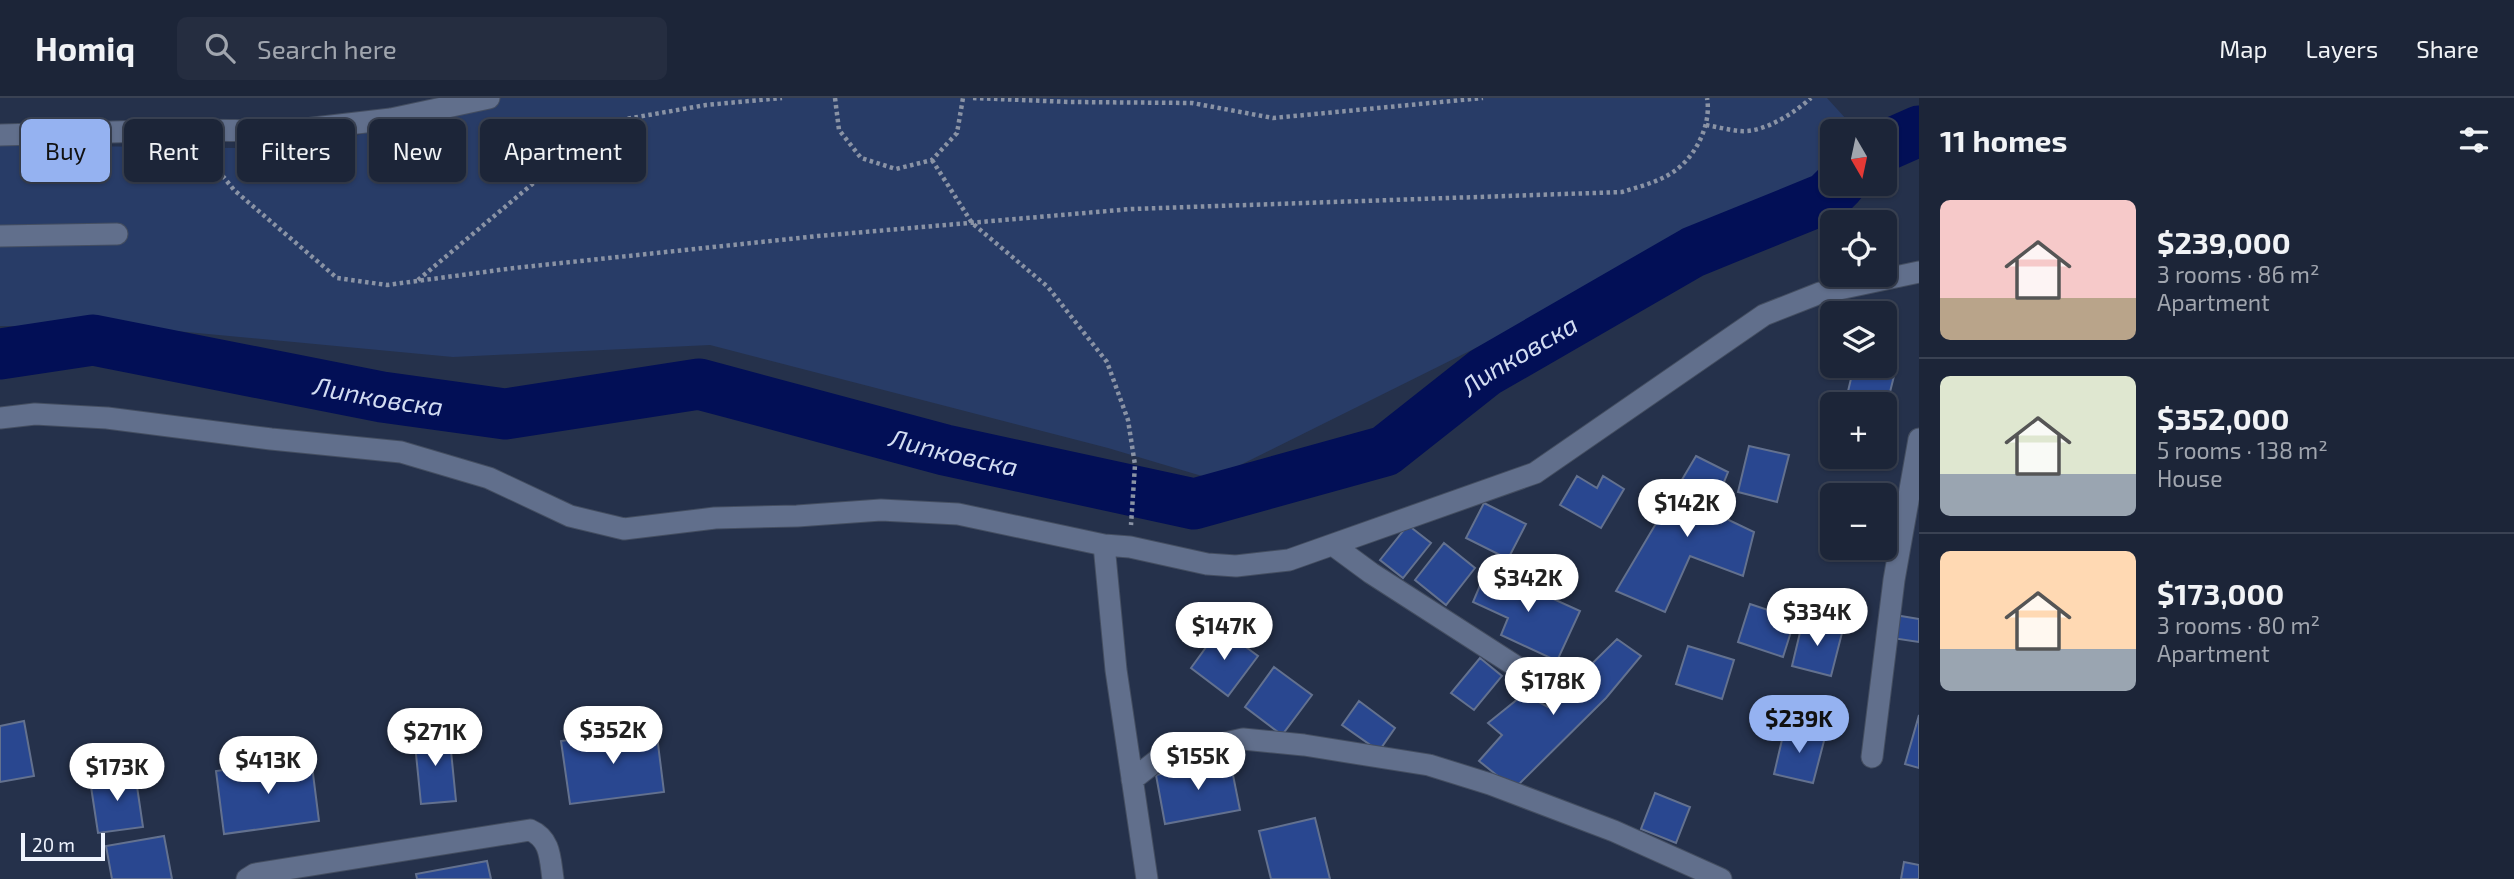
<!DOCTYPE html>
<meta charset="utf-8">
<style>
body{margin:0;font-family:"Exo 2",sans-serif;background:#252d40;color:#f1f3f6;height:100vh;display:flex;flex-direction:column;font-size:26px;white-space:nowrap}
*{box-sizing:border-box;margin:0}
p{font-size:23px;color:#a0a5ae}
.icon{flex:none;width:38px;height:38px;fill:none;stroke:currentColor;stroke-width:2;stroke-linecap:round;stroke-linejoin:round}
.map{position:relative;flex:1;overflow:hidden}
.sheet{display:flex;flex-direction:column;background:#1c2538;width:595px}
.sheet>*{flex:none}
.banner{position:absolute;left:21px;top:21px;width:665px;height:63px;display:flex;gap:14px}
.needle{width:46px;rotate:171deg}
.tools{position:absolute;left:1820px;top:21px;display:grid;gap:14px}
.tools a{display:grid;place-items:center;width:77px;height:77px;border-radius:10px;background:#1c2538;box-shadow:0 2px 5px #0004,0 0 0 2px #3a4253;font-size:35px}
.scale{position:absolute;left:21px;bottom:18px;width:84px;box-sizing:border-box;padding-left:7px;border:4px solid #eff4fe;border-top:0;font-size:19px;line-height:24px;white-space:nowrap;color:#eff4fe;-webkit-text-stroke:5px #25314b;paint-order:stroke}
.price{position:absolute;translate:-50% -60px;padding:0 16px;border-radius:24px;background:#fff;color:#222;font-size:23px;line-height:46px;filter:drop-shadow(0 2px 4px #0008)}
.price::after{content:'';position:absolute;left:50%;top:42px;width:21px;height:16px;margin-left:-10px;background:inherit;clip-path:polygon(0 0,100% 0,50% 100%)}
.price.selected{background:#95b2f1;color:#111}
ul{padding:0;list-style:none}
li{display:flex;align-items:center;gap:21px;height:175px;padding:0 21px}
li+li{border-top:2px solid #3a4253}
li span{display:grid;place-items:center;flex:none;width:196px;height:140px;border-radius:10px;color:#555}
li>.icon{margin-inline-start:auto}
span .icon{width:84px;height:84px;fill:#fffc;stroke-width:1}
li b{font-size:30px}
h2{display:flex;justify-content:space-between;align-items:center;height:84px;padding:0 21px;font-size:30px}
.tag{padding:0 24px;border-radius:10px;background:#1c2538;box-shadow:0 2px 5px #0004,0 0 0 2px #3a4253;font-size:24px;line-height:63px}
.tag.selected{background:#95b2f1;color:#111}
header{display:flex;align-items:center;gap:42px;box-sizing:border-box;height:98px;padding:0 35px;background:#1c2538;border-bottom:2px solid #3a4253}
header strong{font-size:33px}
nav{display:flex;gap:38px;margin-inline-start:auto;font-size:24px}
.search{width:490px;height:63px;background:#252d40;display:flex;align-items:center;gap:18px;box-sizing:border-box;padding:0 24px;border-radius:10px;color:#a0a5ae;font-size:26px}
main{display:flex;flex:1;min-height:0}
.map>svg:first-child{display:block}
.green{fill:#283c67}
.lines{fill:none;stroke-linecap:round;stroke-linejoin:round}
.river{stroke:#020f56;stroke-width:51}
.building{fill:#294790;stroke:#63718f;stroke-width:2}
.minor-casing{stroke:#444e61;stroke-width:23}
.path{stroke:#8a93a5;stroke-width:4.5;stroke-dasharray:3.5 3.5;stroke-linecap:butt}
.minor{stroke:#616f8c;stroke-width:21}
.labels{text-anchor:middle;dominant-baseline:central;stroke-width:5;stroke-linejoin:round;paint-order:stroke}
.water-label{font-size:26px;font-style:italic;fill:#d2dcf2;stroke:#25314b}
</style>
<header>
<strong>Homiq</strong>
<div class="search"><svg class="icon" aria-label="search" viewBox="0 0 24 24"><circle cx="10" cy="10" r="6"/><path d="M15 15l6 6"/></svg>Search here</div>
<nav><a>Map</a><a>Layers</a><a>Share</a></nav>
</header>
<main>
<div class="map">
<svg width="1919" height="781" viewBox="0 0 1919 781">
<rect width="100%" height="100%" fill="#25314b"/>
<path class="green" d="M483,0H1827L1857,33H1832V73L1212,381L1108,350L710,247L453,259L133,229L0,228V47L311,51Z"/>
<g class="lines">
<g class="river">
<path d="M1885,48L1919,33"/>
<path id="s1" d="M0,256L93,242L382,299L505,316L699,286L945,352L1194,406L1385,353L1485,274L1693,154L1826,100L1840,86"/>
</g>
</g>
<path class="building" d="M1854,268L1894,278L1885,314V306H1845Z
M1749,348L1789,357L1777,404L1738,394Z
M1696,358L1728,374L1712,414L1754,434L1743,478L1690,458L1665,514L1616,493Z
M1577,378L1597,390L1603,378L1624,391L1601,430L1560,407Z
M1484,405L1526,426L1508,461L1466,440Z
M1408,427L1431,445L1403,480L1380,462Z
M1444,445L1475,470L1446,507L1415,482Z
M1487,471L1580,513L1557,563L1501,537L1508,520L1473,504Z
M1750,506L1795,521L1783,559L1738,544Z
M1895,517L1919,521V544L1892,540Z
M1803,522L1843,531L1831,578L1792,568Z
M1220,530L1258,558L1228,598L1191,570Z
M1617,541L1641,558L1606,600L1514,691L1479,663L1502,637L1488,625L1524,596L1548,609Z
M1688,548L1734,562L1722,601L1676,586Z
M1480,560L1502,578L1474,612L1451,595Z
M1274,569L1312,597L1282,637L1245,609Z
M1359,603L1395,630L1379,653L1342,627Z
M1919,617V670L1905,666Z
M24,623L34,678L0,684V628Z
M1785,629L1825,639L1813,685L1774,676Z
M656,630L664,694L570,706L561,643Z
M449,633L456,703L421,706L414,636Z
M311,660L319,723L224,736L216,673Z
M1230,662L1240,712L1165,726L1156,677Z
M135,675L143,729L98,735L90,682Z
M1655,695L1690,709L1676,745L1641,731Z
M1315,720L1330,781H1271L1259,733Z
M164,738L172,781H112L106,748Z
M487,763L491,781H417L416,776Z
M1904,764L1919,767V781H1901Z"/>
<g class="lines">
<g class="minor-casing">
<path id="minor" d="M0,37L185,32L288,33L391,21L489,0
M0,138L117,136
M0,320L35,316L107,320L271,341L401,354L489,380L570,418L624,431L715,420L797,418L881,412L958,416L1104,447L1130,449L1207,466L1236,468L1289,462L1535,375L1764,217L1820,195L1919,174
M1104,447L1116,572L1147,781
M1333,447L1371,475L1545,587
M1872,659L1894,482L1919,341
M1132,682L1160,660L1243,641L1304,647L1429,667L1490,686L1614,733L1721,781
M247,781L255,776L530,732C551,741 550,761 553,781"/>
</g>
<path class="path" d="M835,0L839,32L861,60L896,71L932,62L957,35L963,0
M973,0L1070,4L1192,5L1273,20L1483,0
M1706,27C1717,29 1729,32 1740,33C1764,35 1794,15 1811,0
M205,56L234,92L337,180L387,187L514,170L818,138L1131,111L1622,94C1638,89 1655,85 1670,76C1694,62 1712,28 1707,0
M932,62L972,125L1048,189L1107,264L1128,322L1135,367L1131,427
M418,182L581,45L620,22L706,7L782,0"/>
<use href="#minor" class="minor"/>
</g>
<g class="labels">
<g class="water-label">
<text stroke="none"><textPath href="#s1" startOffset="1582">Липковска</textPath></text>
<text stroke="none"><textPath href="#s1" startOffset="385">Липковска</textPath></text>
<text stroke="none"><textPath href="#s1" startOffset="973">Липковска</textPath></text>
</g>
</g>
</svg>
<div class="tools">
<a><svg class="needle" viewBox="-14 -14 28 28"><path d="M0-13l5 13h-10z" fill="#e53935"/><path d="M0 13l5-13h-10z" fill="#a0a5ae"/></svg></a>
<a><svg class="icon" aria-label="locate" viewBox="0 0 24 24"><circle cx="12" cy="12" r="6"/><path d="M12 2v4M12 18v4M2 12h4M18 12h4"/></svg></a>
<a><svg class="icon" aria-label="layers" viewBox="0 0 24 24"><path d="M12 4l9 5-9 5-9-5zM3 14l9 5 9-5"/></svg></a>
<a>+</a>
<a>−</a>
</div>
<div class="scale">20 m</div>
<b class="price" style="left:1687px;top:441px">$142K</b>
<b class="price" style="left:1528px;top:516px">$342K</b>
<b class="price" style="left:1817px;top:550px">$334K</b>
<b class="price" style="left:1224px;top:564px">$147K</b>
<b class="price" style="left:1553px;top:619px">$178K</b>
<b class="price selected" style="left:1799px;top:657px">$239K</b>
<b class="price" style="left:613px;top:668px">$352K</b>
<b class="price" style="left:435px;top:670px">$271K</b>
<b class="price" style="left:1198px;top:694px">$155K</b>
<b class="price" style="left:268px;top:698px">$413K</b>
<b class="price" style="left:117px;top:705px">$173K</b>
<div class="banner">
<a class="tag selected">Buy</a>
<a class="tag">Rent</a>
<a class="tag">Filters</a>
<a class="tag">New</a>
<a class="tag">Apartment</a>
</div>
</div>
<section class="sheet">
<h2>11 homes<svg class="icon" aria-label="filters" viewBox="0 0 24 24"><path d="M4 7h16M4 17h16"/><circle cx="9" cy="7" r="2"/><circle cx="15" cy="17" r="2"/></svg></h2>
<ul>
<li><span style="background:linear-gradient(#f6c9c9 70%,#b9a48a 0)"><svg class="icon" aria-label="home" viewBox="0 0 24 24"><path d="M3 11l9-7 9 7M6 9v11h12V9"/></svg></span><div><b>$239,000</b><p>3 rooms · 86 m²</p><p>Apartment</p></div></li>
<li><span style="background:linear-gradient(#dfe7d0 70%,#9aa5b1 0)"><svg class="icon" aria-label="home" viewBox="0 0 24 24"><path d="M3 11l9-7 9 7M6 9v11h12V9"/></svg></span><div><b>$352,000</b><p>5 rooms · 138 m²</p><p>House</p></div></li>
<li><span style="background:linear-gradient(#ffd9b3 70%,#9aa5b1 0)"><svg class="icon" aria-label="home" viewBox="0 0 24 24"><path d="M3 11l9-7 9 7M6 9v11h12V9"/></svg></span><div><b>$173,000</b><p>3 rooms · 80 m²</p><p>Apartment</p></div></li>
</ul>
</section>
</main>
